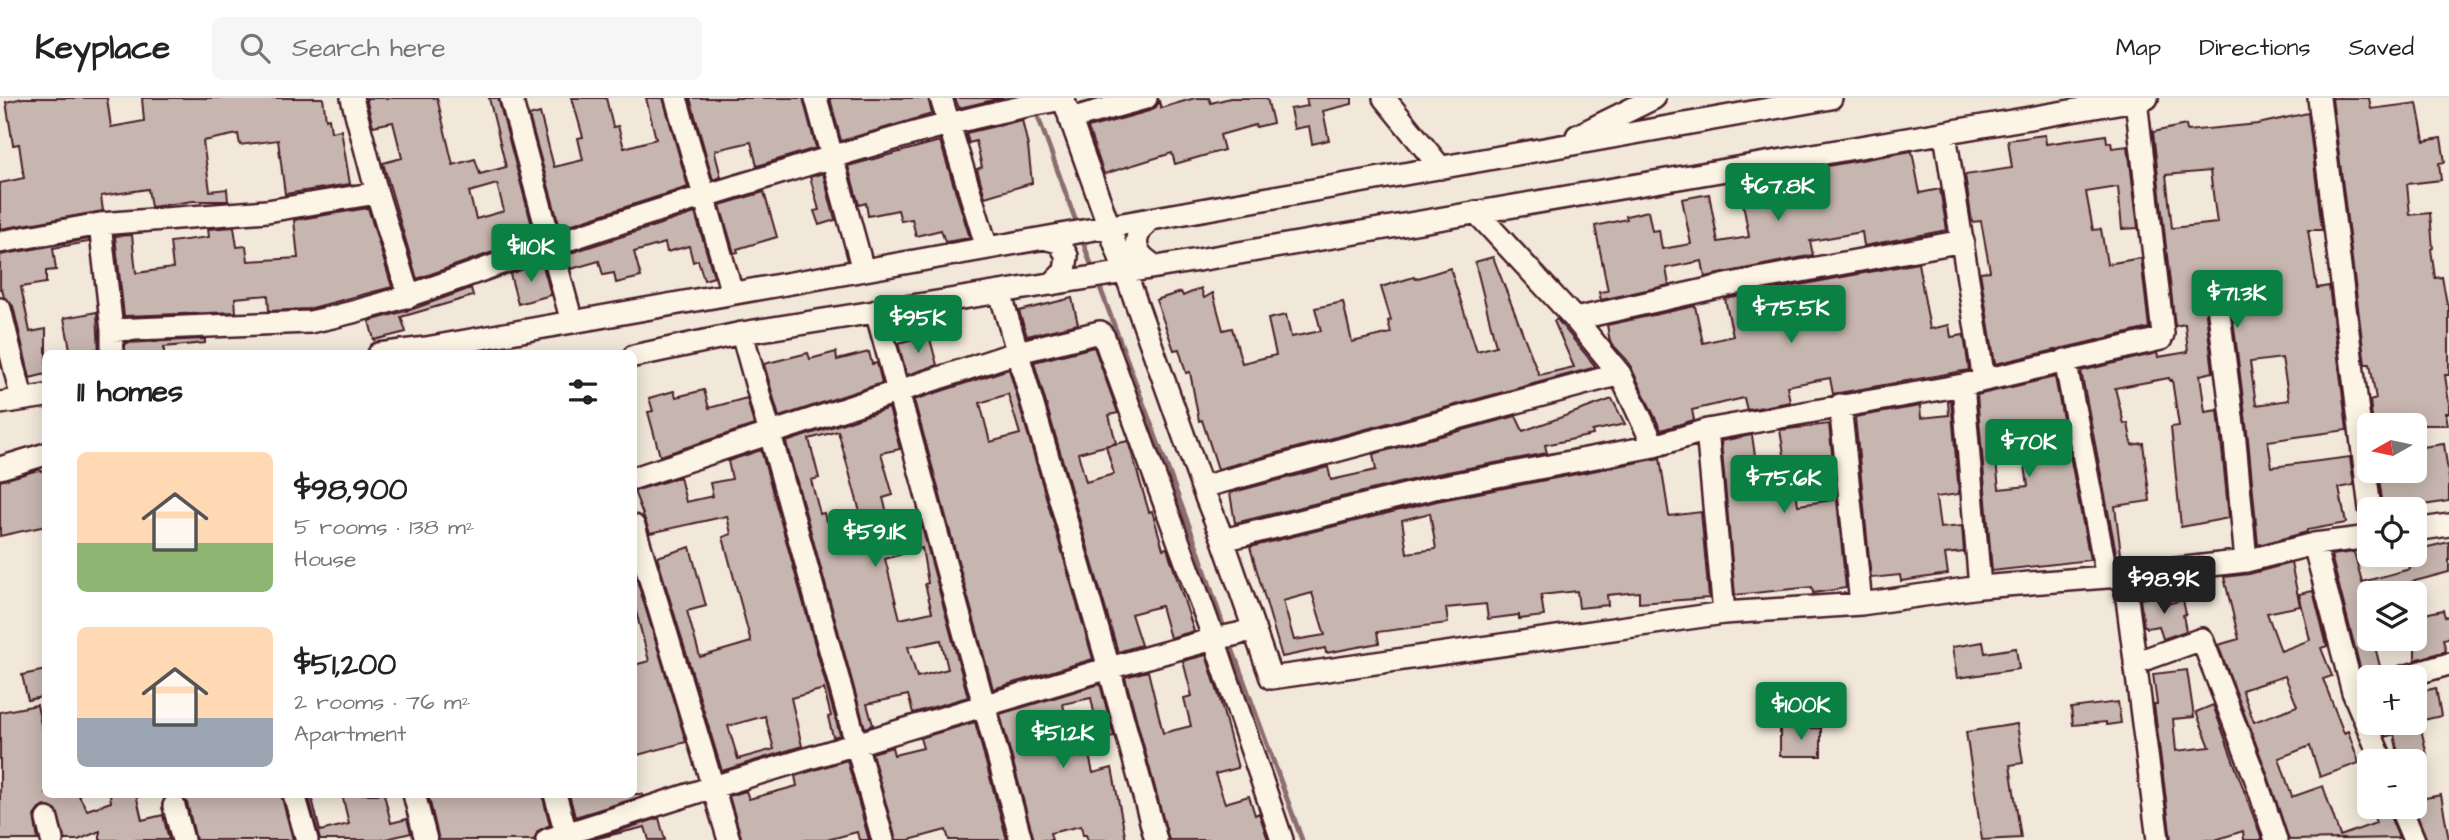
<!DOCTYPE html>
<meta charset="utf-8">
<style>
body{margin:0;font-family:"Architects Daughter",sans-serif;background:#f6f6f6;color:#222;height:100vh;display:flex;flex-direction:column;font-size:26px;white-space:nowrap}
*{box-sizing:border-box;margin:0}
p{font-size:23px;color:#767676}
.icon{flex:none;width:38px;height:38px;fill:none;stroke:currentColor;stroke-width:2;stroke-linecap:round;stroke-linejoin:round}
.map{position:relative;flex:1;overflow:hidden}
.drawer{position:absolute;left:42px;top:252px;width:595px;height:448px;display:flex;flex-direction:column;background:#fff;border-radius:10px;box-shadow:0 4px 18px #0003}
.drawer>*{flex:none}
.needle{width:46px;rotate:261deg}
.controls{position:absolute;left:2357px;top:315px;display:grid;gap:14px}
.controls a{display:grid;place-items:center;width:70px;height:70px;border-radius:10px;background:#fff;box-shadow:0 4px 18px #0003;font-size:35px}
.price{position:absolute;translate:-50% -60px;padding:0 16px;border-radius:7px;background:#0b8043;color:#fff;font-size:23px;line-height:46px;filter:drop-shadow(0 2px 4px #0008)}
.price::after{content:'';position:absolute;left:50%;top:42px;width:21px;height:16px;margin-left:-10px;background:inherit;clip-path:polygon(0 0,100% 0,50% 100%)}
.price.active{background:#222;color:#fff}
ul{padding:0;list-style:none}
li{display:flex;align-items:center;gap:21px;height:175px;padding:0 35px}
li span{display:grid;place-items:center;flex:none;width:196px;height:140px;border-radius:10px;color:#555}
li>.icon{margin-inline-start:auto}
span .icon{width:84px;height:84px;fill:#fffc;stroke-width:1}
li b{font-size:30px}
h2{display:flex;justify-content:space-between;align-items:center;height:84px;padding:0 35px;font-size:30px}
header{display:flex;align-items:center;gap:42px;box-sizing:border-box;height:98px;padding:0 35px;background:#fff;border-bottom:2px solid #e0e0e0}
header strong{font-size:33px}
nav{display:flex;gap:38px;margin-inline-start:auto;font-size:24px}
.search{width:490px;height:63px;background:#f6f6f6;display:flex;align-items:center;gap:18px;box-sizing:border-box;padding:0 24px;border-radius:10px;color:#767676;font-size:26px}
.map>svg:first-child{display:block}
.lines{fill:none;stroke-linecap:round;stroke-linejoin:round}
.stream{stroke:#8b6d6f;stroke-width:5}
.building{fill:#c7b6af;stroke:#4a1f2b;stroke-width:2;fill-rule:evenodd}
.minor-casing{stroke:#4a1f2b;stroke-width:26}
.minor{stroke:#fcf5e5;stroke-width:21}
</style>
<header>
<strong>Keyplace</strong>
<div class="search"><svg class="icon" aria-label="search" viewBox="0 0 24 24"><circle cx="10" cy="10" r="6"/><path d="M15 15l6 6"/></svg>Search here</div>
<nav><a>Map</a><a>Directions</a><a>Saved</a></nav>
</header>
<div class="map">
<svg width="2449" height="742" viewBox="0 0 2449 742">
<rect width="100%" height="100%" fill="#f1e8da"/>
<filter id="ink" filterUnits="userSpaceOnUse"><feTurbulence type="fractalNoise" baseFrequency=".0143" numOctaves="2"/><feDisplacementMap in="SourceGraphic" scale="14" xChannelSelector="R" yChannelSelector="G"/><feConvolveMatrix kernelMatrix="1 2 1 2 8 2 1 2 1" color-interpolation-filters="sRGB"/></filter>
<g filter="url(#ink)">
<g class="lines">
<path class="stream" d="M1036,13L1078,129
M1081,138L1094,175
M1098,184L1198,452L1225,533
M1229,542L1302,742"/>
</g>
<path class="building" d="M23,0H107L111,29L144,23L142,0H323L326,21L329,20L331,34L341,32L350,86L285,96L278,42L240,47L238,36L203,43L210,93L227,91L228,103H193L151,109L148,91L101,98L103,113L0,131V85L24,80L19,46L13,47L6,4Z
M366,0H437L453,67L475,61L480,76L506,69L489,0H498L535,139L417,181L383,65L402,60L393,24L373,28ZM497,86L504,113L476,121L469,94Z
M572,0H606L613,29L618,28L624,50L656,41L646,0H663L688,89L560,130L529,18L540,15L554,69L583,62L578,40L583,39Z
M690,0H803L816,50L757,68L751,44L716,52L715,55L721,79L713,82Z
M830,0H928L932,16L841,43Z
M955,0H1002L959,10Z
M1195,0H1209L1211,5L1230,0H1267L1273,25L1256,29L1255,27L1220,37L1224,52L1175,66L1172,55L1104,76L1088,30L1149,13L1156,9L1159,3L1161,10Z
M1306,0H1352V6L1323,13L1329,42L1312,46L1309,28L1294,31L1290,11L1308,8Z
M2332,0H2369L2371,11L2417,5L2424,43L2441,40L2445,64L2439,65L2441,82L2407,86L2410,117L2430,115L2433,150L2431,151L2435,180L2442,179L2447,206H2449V277H2445L2449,305V315H2446L2448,327H2406L2405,320L2374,323L2375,327H2373L2370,303L2376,301L2370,266H2365Z
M2308,15L2322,132H2308L2317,190L2329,188L2347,332L2268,343L2272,369L2350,359L2354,387L2339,390L2346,425L2307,432V434L2258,447L2248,341L2231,205L2224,195L2216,194L2210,197L2205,208L2213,274L2200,277L2205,314L2218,312L2229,420L2181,429L2171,329L2179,328L2172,282L2170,283L2169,280L2115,290L2124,326L2128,325L2132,347L2143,345L2150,403L2115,408L2122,464L2118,465L2081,273L2157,255L2158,259L2188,254L2185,226L2175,228L2153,34L2186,27L2187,33L2258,26ZM2210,73L2217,125L2172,130L2166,77ZM2282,260L2289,302L2256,307L2250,264Z
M1022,22L1028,48L1032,85L985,99L977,71L982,69L976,43L969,45L966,35Z
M2045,37L2046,46L2106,37L2107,44H2111L2112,50L2128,48L2138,130L2122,131L2118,89L2086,94L2093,132L2101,131L2107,166L2141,160L2149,230L1995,266L1980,174L1990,173L1981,123L1972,124L1965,77L2012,70L2008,42Z
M940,43L970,140L945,144L941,132L916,138L912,121L901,123L898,112L868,118L866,105L859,107L848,68Z
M1912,53L1920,95L1940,91L1947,132L1864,148L1862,134L1810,143L1813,157L1705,179L1702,163L1666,170L1669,187L1601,202L1599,194L1608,193L1595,128L1627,121L1626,118L1648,113L1652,133L1659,132L1662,151L1691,146L1682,101L1709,96L1718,144L1749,139L1740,88L1788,80V78L1827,70V68Z
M823,75L835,122L819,127L814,113L819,112L810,79Z
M764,94L777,139L737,151L738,154L734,155L720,107Z
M368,110L392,189L308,211L269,213L268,197L235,200L236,214L124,218L115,138L132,137L136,175L173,170L170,144L209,139L208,131L234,129L237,149L246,148L248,163L298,160L294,122Z
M695,115L714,179L704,182L698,162L693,164L689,148L667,154L665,145L634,154L641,179L616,185L614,175L603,177L599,163L571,171L567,156Z
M89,141V144L53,150L56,172L46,173V185L21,189L30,234L46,231V276L30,280L13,208L4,199L2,191H0V157Z
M1493,159L1539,277L1574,269L1554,223L1557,221L1596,269L1218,371L1202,322L1199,323L1190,274L1186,275L1179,251L1174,252L1156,202L1181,194L1183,198L1201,190L1204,200L1213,195L1223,232L1232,230L1242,265L1276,257L1268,221L1286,217L1291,239L1321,233L1315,210L1343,204L1352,244L1391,235L1388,223L1391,222L1381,189L1414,179L1415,181L1450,170L1477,253L1496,248L1475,164Z
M542,164L551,197L518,206L510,176Z
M1918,165L1930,231L1949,227L1951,239L1964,237L1969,272L1833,296L1830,280L1787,288L1790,304L1747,312L1744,300L1692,312L1694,322L1661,332L1628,263L1610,244L1607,227L1695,208L1703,245L1733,238L1725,201Z
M471,190L473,198L401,219L406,234L374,242L369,223L413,211Z
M1072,200L1078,226L1027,238L1019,213Z
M97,214L99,256L97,251L71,256L64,220Z
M929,237L937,267L907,277L898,245Z
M205,241V245L164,249V256H125V245Z
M1094,249L1118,315L1109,317L1116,345L1078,355L1086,384L1114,376L1106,348L1128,343L1149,414L1152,413L1163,451L1167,450L1194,533L1170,540L1161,508L1131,516L1141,547L1118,554L1034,264Z
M836,254L837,262L869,254L872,266L877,265L882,285L779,319L764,266L808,255L810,261Z
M1009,271L1093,561L993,591L914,302ZM1008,296L1020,336L990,344L980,305Z
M2055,279L2090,462L1992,473L1977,297ZM2024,360L2028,388L1999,391L1996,363Z
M704,292L709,310L747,300L754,327L660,358L648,314L653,313L649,300L674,293L676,299Z
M1612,301L1625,326L1592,333L1593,337L1545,347L1547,355L1432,377L1235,425L1230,395L1328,369L1331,382L1376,372L1373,356L1516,318L1523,333Z
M1951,302L1959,396L1936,399L1940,430L1962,428L1964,454L1945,456L1948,476L1901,483L1900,477L1871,480L1855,319L1920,308L1921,320L1949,317L1948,303Z
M889,310L900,351L881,355L893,397L883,400L893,437L922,429L968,599L913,615L908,597L867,606L873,627L865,630L786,344ZM838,333L860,414L826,423L824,415L820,416L811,382L819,380L809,341ZM922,450L928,485L925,486L932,514L900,521L885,461ZM941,542L948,571L917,579L908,549Z
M1829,326L1846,490L1813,495L1812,489L1735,497L1721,343L1752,337L1757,372L1786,368L1780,332ZM1829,372L1833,402L1798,407L1794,377Z
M2444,346L2449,381V403L2418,408L2417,404L2383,409L2378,373H2415V350Z
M761,352L840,637L833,639L828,619L831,618L824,591L791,600L802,648L722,673L657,459L690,449L706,508L687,513L700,559L751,544L723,439L731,436L727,418L650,435L634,393L680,379L686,404L713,398L710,385L732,381L728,363ZM765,618L774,651L738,661L728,628Z
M1660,360L1669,418L1701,414L1709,500L1639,505V494L1607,497L1608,507L1579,510L1577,493L1541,497L1544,518L1519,521V517L1488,521L1486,506L1446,510L1448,525L1377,534L1379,545L1326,555L1325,550L1282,559L1250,449L1437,403ZM1430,415L1436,451L1407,455L1402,422ZM1312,495L1325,537L1294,542L1283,503Z
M38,372L46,374V428L0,438V383Z
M2449,444V474L2389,490L2391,495H2370V541H2373L2382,576L2363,581L2331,457L2354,454L2362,484L2410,471L2407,457H2415V452Z
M2291,465L2300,508L2267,515L2281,553L2310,542L2299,496L2313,493L2327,548L2321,550L2332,578L2323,581L2344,635L2348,633L2359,665L2320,679L2310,648L2279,660L2292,699L2323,688L2340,738L2376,725L2373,716L2387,711L2399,740L2289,742L2267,675L2218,547L2239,541L2224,479L2249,476ZM2285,578L2297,608L2254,624L2242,592Z
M634,472L686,644L634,658V567L649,563L634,506Z
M2159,497L2162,507L2183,502L2186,516L2183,517L2186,533L2163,541L2159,528L2147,530L2146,528H2144L2140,501Z
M2443,512L2445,519L2449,518V540L2443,541L2446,553L2415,562V518Z
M1983,544L1985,555L2016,550L2019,571L1957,580L1952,549Z
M1206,557L1219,598L1238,670L1215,676L1225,705L1249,698L1255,717L1259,715L1268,742H1169L1125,579L1148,573L1163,635L1191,628L1184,600L1192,598L1183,563Z
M46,572V598L28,602L22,577Z
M2187,572L2194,619L2173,621L2176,653L2210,649L2196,614L2213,607L2262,742H2244L2243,733L2215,742H2171L2154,606H2157L2153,576Z
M1100,586L1114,638L1100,642L1091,600L1063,606L1070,638L1084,635L1093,675L1112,670L1126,742H1088L1086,737H1083L1081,728L1050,735L1052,742H1034L1000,616Z
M2436,590L2441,618L2415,624V595Z
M2118,604L2121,625L2106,627V624L2073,627L2071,610Z
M37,607L42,631L46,630V696H78L87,712L111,704L110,696H136L142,722L163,717L169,742H100V733L78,742H65L57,713L45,708L39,711L34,718L38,742H0V614Z
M975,624L1007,742H949L946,732L909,742H896L872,655L892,649L894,657L923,650L920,640Z
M2380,625H2420L2428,663H2410L2408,659L2399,661L2394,636L2386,639Z
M2017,626L2023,665L2010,667L2021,740L1982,742L1966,634Z
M1821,630V658H1780V631Z
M847,662L869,742H859L857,734L827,742H742L729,698L746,693L749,701L797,688L795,678Z
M180,696H281L293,742H196L187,705Z
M308,696H311L320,733L349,726L342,696H384L391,725L407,721L411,735L382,742H320Z
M428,696H542L550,727L538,733L534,742H439Z
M569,696H642L643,698L575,719Z
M2441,697L2449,742H2427L2414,709L2415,702Z
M659,720L665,742H649L645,729L590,742Z"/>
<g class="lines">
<g class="minor-casing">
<path id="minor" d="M352,0L377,95L409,199
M511,0L572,224
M676,0L732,195
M816,0L863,172
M941,0L987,150
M1063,0L1202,389L1223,442L1271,580L1724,515L1861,506L1980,489L2107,479L2246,463L2314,446L2370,439
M1384,0L1441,70
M2319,0L2370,411
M1070,21L1146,0
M1945,36L1984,282
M1577,38L1654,0
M1476,114L1575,221L1620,276L1654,348
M1150,121C1130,141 1132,155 1157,169
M100,126L112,232V256
M1044,140L1059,144L1067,158L1065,173L1052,186
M0,144L100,126L267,113L377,95
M1000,194L1109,570L1156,742
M2218,207L2235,343L2246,463
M0,211L22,301
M876,213L1021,742
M1575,221L1736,185L1963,143
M112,232L310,224C394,207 472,175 552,147C628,121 704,98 780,75C873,46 967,18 1063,1
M742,235L883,742
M379,256L426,250L1831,0
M634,258L742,235L1157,169L2147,0
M2065,262L2107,479
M1963,287L1980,489
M0,305L46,298
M1840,307L1861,506
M1707,332L1724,515
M0,370L46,356
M634,380L1018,254L1100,234L1104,239L1214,541L1282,742
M1202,389L1620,276
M634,428L729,742
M2415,432L2449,427
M1223,442L1434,390L1654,348L1707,332L1963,287L2161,241L2163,236L2136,2
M2314,446L2353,594L2382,663
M2124,477L2158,742
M2135,565L2202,541L2255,679L2276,742
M2403,579L2449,566
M294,696L307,742
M414,696L426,742
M555,696L568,742
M174,708L183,742
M2400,709L2414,742
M47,721L52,742
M547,742L713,689L1109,570L1214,541L1238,536L1254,530"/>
</g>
<use href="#minor" class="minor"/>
</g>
</g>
</svg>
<div class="controls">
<a><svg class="needle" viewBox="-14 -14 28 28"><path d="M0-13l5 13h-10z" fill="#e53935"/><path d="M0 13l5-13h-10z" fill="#767676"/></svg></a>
<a><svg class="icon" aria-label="locate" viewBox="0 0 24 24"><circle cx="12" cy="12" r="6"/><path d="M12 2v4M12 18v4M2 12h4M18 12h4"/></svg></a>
<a><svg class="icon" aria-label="layers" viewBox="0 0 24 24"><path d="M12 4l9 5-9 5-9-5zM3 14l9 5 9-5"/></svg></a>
<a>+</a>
<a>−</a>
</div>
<b class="price" style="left:1778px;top:125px">$67.8K</b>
<b class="price" style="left:531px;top:186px">$110K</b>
<b class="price" style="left:2237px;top:232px">$71.3K</b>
<b class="price" style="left:1791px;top:247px">$75.5K</b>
<b class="price" style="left:918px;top:257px">$95K</b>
<b class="price" style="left:2029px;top:381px">$70K</b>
<b class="price" style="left:1784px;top:417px">$75.6K</b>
<b class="price" style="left:875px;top:471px">$59.1K</b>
<b class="price active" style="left:2164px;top:518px">$98.9K</b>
<b class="price" style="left:1801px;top:644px">$100K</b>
<b class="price" style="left:1063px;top:672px">$51.2K</b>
<section class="drawer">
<h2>11 homes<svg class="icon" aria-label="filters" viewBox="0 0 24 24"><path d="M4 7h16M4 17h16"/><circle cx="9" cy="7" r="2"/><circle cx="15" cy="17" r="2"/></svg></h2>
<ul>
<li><span style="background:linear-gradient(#ffd9b3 65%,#8fb573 0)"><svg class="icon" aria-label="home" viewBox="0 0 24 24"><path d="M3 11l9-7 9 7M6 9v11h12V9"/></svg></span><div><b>$98,900</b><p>5 rooms · 138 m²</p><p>House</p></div></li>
<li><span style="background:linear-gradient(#ffd9b3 65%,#9aa5b1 0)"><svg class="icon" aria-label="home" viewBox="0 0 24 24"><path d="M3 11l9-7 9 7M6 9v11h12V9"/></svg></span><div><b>$51,200</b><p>2 rooms · 76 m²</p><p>Apartment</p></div></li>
</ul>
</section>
</div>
